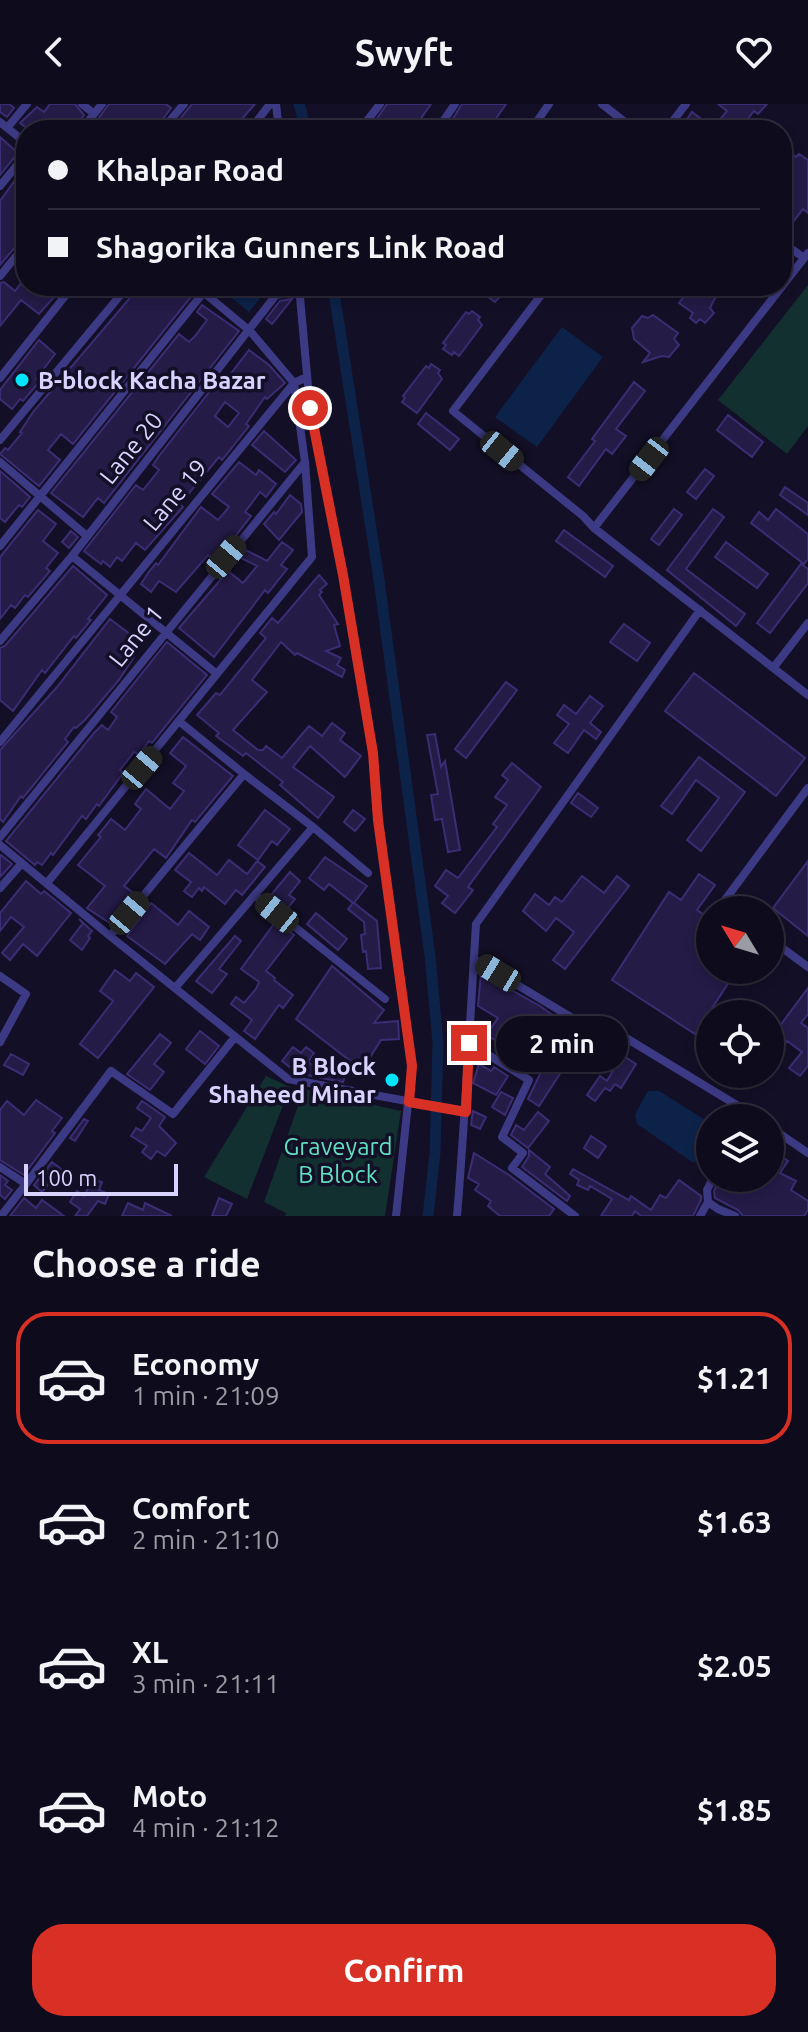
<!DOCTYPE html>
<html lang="en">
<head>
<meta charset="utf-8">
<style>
  :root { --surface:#0e0b1c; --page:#1c1929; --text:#f1f3f6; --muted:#9b9ba3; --line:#2e2b3b; --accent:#d93025 }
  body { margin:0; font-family:Ubuntu,sans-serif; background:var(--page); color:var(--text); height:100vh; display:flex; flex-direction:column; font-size:30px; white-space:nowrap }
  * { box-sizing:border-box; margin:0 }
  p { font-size:26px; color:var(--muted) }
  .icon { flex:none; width:44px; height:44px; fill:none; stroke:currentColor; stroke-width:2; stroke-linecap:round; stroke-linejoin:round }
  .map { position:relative; height:1112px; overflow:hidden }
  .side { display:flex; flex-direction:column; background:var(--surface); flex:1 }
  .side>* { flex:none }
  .guide { position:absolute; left:16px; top:16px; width:776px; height:176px; border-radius:32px; box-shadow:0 4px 12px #0003,0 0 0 2px var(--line); display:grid; align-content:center; height:176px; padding:0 32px; background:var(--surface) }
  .needle { width:52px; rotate:308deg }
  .tools { position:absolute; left:696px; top:792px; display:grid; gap:16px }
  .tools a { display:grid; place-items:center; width:88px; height:88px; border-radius:50%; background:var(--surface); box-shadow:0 4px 12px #0003,0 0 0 2px var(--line); font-size:40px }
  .scale { position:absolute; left:24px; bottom:20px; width:154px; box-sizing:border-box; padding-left:8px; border:4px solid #d9d4ff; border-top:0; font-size:22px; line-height:28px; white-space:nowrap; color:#d9d4ff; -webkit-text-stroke:6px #130f26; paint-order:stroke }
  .end { position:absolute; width:36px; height:36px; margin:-18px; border:10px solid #d93025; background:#fff; box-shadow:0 0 0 4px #fff }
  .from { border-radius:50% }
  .bubble { position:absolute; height:56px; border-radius:28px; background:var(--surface); box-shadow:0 4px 12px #0003,0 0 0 2px var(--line); font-size:26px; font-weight:700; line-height:56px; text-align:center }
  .car { position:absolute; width:24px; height:48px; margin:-24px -12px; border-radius:10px; box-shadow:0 0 6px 2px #0007; background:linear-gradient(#222 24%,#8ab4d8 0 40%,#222 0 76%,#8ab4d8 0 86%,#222 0) }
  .guide b { display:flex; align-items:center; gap:28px; height:76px; font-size:30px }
  .guide b+b { border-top:2px solid var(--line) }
  .guide i { width:20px; height:20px; background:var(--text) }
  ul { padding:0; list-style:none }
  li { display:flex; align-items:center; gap:24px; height:132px; margin:0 16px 12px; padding:0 16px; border:4px solid transparent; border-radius:32px }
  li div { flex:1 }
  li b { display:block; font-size:30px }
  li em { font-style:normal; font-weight:700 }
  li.current { border-color:var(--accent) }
  li>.icon { width:72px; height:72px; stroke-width:1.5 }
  h2 { padding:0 32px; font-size:36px; line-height:96px }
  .cta { display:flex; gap:16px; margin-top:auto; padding:16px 32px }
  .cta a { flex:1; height:92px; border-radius:32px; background:var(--accent); color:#fff; font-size:32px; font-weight:700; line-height:92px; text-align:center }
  header { display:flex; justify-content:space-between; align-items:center; height:104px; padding:0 32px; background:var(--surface); font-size:36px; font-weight:700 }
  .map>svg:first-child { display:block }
</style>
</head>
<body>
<header><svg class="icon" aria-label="back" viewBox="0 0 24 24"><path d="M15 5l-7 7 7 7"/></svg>Swyft<svg class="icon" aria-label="heart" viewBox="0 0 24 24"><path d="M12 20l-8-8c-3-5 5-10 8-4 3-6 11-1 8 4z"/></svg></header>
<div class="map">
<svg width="808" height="1112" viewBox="0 0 808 1112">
  <rect width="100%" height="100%" fill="#130f26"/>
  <!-- green -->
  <path fill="#12302f" d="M808,181V322L787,350L718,296Z
    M266,972L290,983L247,1095L204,1073Z
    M304,985L401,1007L385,1112H285L286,1109L264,1098Z"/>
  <!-- water -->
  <path fill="#0c2248" d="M217,182H270L249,208Z
    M562,223L603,253L537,343L495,313Z
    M648,987H659L710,1019V1053L704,1059L692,1058L637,1020L635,1010Z"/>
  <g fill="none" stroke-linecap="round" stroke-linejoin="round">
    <!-- canal -->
    <path stroke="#0c2248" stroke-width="11" d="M299,0L306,26
      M333,182L378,469L430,852L438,939L435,1049L428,1112"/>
  </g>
  <!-- building -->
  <path fill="#241b47" stroke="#3b2d73" stroke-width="2" fill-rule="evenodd" d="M0,0H9L14,4L7,13L0,8Z
    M50,0H75L84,11L72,26H29L20,19L37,3L44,8Z
    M109,0H166L171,4L155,26H90Z
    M192,0H255L232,26H171Z
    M387,0H431L413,26H369Z
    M462,0H506L488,26H446Z
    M718,0H767L758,10L754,7L744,20L751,26H679L692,8L713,24L727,7Z
    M0,33L18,49L0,71Z
    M782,42L796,53L799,50L808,56V109L803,105L787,126L782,122Z
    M26,61V133L21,136L0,161V97Z
    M26,173V182H64L39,210L21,196L0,222V179L4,178L15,187Z
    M140,182H187L194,189L73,340L61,330L48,346L60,356L39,382L0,350L5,344L8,346L22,329L20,328L33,308Z
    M490,182H510L495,198L484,190Z
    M692,182H725L714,196L710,204L714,209L705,219L700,215L696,219L690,214L693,209L679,199Z
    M292,195L272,220L266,215L280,197Z
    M202,201L239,227L104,399L98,394L83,413L51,389L179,230L189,238L195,232L207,216L197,208Z
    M472,207L480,213L478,216L482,221L459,252L454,248L452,251L443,245L446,241L443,239L466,208L469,210Z
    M653,211L678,229L674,235L679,241L669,253L662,252L643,258L650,249L634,235L632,224L642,212L648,214Z
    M39,236L55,250L36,275L40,277L23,297L20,295L12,305L0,295V286Z
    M249,246L269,261L285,279L267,295L265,293L246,320L249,322L222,356L219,353L180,400L183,403L145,446L136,439L122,457L117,453L110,463L103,457L101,460L84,447L136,381L143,386L159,366L153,361L159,352L217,278L222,281ZM225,298L239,309L228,323L215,312Z
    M431,260L440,266L438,269L442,275L417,309L402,298L405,294L403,292L426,262L429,264Z
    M634,278L645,287L616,325L626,332L612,350L606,345L579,382L568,373L595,337L592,335Z
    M426,309L459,335L450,346L418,320Z
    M728,311L763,338L752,353L717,326Z
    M264,327L296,356L285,368L252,341Z
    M239,358L256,371L259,366L276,380L266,393L260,388L245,408L251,412L216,457L208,451L176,488L159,477L151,488L141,480L148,469L156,459L158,461L201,403L218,416L229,403L212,390Z
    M705,365L714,372L696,395L687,388Z
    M0,367L30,393L22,403L19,401L5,418L0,414Z
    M785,383L808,399V411L780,391Z
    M290,391L301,400L302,408L279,436L264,420L274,408L276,410Z
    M674,405L682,411L659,441L651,435Z
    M713,405L724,413L686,465L745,510L736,522L667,466Z
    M776,405L808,430V455L804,460L751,419L759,408L768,416Z
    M38,406L56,420L43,437L58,449L46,464L50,467L28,493L25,491L15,504L11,501L0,515V453Z
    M564,426L613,462L605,473L556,437Z
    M71,427L78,433L69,444L62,438Z
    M282,438L293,446L281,461L287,465L268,489L265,486L214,553L179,524L228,467L243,479L257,462L239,453L244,445L267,457Z
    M726,438L768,470L757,484L715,453Z
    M801,460L808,465V479L770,529L757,519Z
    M73,462L107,491L88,515L91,516L76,534L74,532L45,569L42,566L13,607L0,596V544L5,542Z
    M319,471L327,480L320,486L322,488L319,491L338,520L334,521L340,542L326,547L341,554L337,561L345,566L342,573L297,549L295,551L281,538L252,576L267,588L233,626L258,646H263L266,642L282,654L309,622L322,632L332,619L345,629L340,636L361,652L345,673L310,642L293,663L334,693L318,714L280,681L283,678L246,649L243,652L216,632L219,629L197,611L216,589L220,591L266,534L260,529L272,514L278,519Z
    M110,515L134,533L140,525L147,531L131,551L134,553L119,576L85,616L76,624L74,623L65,635L68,638L23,694L21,692L3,718L0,715V646L57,583Z
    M624,520L650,539L637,557L610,538Z
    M167,538L207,571L152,639L149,637L139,651L134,648L120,666L123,669L99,702L97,700L86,715L82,712L53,751L51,749L42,761L37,758L35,761L6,737L94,629L102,621L108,626L117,613L111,608Z
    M694,569L805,654L776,692L665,607Z
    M506,578L517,586L466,654L455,645Z
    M590,592L603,602L590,619L601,628L596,635L584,626L568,649L554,639L569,620L557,611L564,601L576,610Z
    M435,630L441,663L445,657L460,746L448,748L442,715L435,716L431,691L438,690L427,631Z
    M183,633L233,672L195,718L192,716L166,754L154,745L124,782L135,790L111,820L87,804L105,782L78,761L101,733L98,731L111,715L125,726L141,705L135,700L146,685L170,705L184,687L173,679L186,662L170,649Z
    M699,653L745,688L701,747L687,736L719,694L696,676L672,710L661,702Z
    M512,659L541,683L468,783L473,786L455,809L442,799L448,792L435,782L446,766L458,774L497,723L493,720L507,701L495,693L508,676L502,671Z
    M578,689L598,704L591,713L571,699Z
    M265,706L290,725L277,741L272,737L258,756L238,741Z
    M353,706L365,715L355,727L344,718Z
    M189,749L217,771L229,756L247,770L257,757L265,763L242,791L236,786L225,800L204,783L202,787L199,784L192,793L184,787L191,778L175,766Z
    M1,751L12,760L0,773V752Z
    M325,753L367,782L354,799L377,817L381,864L368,865L366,847L363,848L361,831L365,830L364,818L348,805L353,799L329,780L324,786L309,774Z
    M808,757V832L773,804Z
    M290,768L300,777L289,791L295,795L287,805L270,792Z
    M699,770L715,781L697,806L710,815V866H737L695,930L612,876L669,788L681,796Z
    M582,772L604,789L617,772L629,782L565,865L553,856L574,828L556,814L546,827L523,807L535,790L549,801L555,793L562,798Z
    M26,777L41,790L44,787L71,809L37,852L23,840L10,856L2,849L24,823L11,813L0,827V809Z
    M151,799L178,821L189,807L209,823L200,836L192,830L165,860L127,832Z
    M316,809L347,835L338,846L307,820Z
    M79,815L92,827L88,832L90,834L82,846L70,836L83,819Z
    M276,817L294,831L266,867L275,874L274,876L293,891L283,904L279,901L255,935L244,927L252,916L231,900L236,893L244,899L256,885L259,878L241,865Z
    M235,832L241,837L219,865L227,870L212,889L196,877Z
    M332,862L384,906L374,919L398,917L399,935L381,936L362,966L296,915Z
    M115,866L130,877L136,869L154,883L98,954L80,940L113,897L100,887Z
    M481,869L540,902L586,935L576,950L554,935L550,940L536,931L523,952L486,931L498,914L478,902Z
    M808,884V910L801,919L808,924V962L800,972L789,964L802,948L787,937L770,960V935Z
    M200,927L219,942L205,960L186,945Z
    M160,930L171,939L154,960L164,968L150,986L127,970Z
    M607,932L621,941L613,954L599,946Z
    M293,943L301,949L306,943L314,949L308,958L317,964L345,972L343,978L311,972L291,964L282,957Z
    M11,950L29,960L23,971L4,961Z
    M546,950L565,962L539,1002L528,995L541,968L536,965Z
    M622,951L636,960L621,984L615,980L610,987L605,984L595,997L587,991L600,972L607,977Z
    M479,960L491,967L494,963L508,972L496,991L473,979Z
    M747,970H762L752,982L743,975Z
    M501,988L513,994L505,1011L492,1003Z
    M36,996L62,1014L52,1027L55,1029L24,1071L0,1056V1006L7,997L24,1011Z
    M142,997L165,1013L159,1022L176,1039L165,1052L157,1047L151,1055L142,1048L147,1042L131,1032L136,1024L142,1027L151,1014L137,1004Z
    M473,1007L486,1013L480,1025L471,1021Z
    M538,1008L549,1017L528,1044L511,1031L516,1021L524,1026Z
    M84,1015L88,1017L75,1037L70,1034Z
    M591,1032L606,1042L598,1054L584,1044Z
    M770,1039L785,1046L781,1052L788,1057L780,1069L796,1077L791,1086L808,1097V1106L804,1112H743L738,1106L715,1094L714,1087L720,1074H770Z
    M529,1046L550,1063L545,1070L570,1092L567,1097L522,1063L529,1052Z
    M474,1049L509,1071L554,1105L549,1112H500L488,1102L491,1097L475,1086L479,1080L468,1074Z
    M52,1058L61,1065L42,1088L34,1081Z
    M573,1065L629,1096L631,1092L651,1106L660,1091L666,1094L679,1076L701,1092V1096L693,1112H641L635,1107L632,1112H601L612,1095L590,1082L588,1086L577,1081L579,1076L570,1070Z
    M0,1071L8,1077L5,1081L12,1086L5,1095L0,1091Z
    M93,1075L102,1078L99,1086L109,1090L105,1100L98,1097L87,1112H75L80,1105L70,1098L77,1087L84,1092Z
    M24,1094L36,1104L42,1096L64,1112H10Z
    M219,1094L232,1100L226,1112H212Z
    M128,1099L143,1106L145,1099L172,1112H122Z"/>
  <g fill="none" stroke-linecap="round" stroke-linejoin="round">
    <!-- street -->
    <path stroke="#3d3a85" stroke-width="8" d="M82,0L94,10
      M276,0L279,26
      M602,0L635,26
      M0,18L26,39
      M7,24L27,0
      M81,26L102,0
      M162,26L184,0
      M250,26L270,0
      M360,26L380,0
      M437,26L455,0
      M531,26L549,0
      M666,26L686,0
      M0,82L26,50
      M782,138L804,154
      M0,172L26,140
      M196,182L250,227L294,279
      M299,182L310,304L343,471L373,649L378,716L412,962L396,1112
      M548,182L453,307L583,412L594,424L808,591
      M0,274L73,182
      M0,336L128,182
      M0,358L87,432
      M594,424L808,149
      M0,442L203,189
      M72,452L217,570
      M0,537L72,452L276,191L299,187
      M774,563L808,519
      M0,638L294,279L307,273
      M313,723L368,769
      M0,733L305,358
      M0,741L110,832L244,670L180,618
      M47,779L312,453L305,358L294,279
      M0,784L22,759
      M255,791L385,895
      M730,806L722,800L808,684
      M110,832L288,975L466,1008
      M770,835L808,863
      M474,855L594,927L603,920L758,1014
      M0,872L26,890L0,938
      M175,884L313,723L244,670
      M469,939L529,976L502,1033L523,1049L512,1064L575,1112
      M770,1023L808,1049
      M0,1063L26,1080L1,1112
      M713,1074L707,1086L708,1098L718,1105L735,1112
      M26,1080L111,967L173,1010L235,933
      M457,1112C465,1015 470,917 476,820L700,506
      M700,1112L708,1098"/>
  </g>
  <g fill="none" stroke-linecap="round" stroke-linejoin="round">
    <!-- route -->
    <path stroke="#d93025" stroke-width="10" d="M310,304L343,471L373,649L378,716L412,962L409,998L466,1008L469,939"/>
  </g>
  <!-- markers -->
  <g fill="#00e5ff" stroke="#130f26" stroke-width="3">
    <circle cx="22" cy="276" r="8"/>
    <circle cx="392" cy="976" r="8"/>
  </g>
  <g text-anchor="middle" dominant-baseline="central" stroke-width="7" stroke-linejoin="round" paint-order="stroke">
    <!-- poi labels -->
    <g font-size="24" font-weight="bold" fill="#d9d4ff" stroke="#130f26" text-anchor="start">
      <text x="38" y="276">B-block Kacha Bazar</text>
      <text x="376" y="962" text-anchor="end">B Block<tspan x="376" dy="28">Shaheed Minar</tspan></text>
    </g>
    <!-- street labels -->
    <g font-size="24" fill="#d9d4ff" stroke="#130f26">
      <text transform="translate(131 344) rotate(-51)">Lane 20</text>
      <text transform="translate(175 391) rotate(-50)">Lane 19</text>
      <text transform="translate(136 532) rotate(-51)">Lane 1</text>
    </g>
    <!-- park labels -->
    <g font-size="24" fill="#5fe0c0" stroke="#130f26">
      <text x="338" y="1042">Graveyard<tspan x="338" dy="28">B Block</tspan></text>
    </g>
  </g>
</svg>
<div class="tools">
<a><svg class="needle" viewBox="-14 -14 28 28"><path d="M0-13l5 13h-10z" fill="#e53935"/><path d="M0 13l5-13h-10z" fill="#9b9ba3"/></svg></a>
<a><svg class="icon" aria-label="locate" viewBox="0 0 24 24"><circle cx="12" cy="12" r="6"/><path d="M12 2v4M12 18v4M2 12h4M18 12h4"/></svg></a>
<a><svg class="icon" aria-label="layers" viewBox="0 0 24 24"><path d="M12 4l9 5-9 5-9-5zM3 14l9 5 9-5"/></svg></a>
</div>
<div class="scale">100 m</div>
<i class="end from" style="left:310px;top:304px"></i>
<i class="end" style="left:469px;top:939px"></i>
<div class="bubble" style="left:496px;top:912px;width:132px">2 min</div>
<i class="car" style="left:502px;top:347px;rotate:129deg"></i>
<i class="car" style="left:649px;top:355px;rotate:218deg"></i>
<i class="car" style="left:226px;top:453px;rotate:40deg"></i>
<i class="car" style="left:142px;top:664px;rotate:40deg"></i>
<i class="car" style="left:129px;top:809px;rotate:40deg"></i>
<i class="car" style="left:277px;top:809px;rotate:309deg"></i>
<i class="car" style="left:498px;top:869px;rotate:301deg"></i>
<div class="guide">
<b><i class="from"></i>Khalpar Road</b>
<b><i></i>Shagorika Gunners Link Road</b>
</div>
</div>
<section class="side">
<h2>Choose a ride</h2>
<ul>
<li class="current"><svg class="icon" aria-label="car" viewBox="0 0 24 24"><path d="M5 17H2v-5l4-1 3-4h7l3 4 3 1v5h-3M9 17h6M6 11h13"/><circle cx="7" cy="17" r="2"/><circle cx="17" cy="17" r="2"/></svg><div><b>Economy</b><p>1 min · 21:09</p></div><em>$1.21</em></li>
<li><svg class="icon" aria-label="car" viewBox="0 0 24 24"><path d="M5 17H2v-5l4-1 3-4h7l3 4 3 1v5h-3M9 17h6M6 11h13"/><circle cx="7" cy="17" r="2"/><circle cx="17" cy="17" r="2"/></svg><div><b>Comfort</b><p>2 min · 21:10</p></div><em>$1.63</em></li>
<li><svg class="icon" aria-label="car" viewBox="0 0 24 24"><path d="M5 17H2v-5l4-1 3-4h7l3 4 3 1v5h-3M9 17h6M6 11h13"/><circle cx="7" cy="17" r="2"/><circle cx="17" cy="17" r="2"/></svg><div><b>XL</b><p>3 min · 21:11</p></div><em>$2.05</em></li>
<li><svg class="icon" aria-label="car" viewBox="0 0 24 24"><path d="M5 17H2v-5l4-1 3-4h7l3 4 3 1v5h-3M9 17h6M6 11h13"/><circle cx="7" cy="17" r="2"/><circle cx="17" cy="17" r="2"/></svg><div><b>Moto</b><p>4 min · 21:12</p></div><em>$1.85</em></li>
</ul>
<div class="cta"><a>Confirm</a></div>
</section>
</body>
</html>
